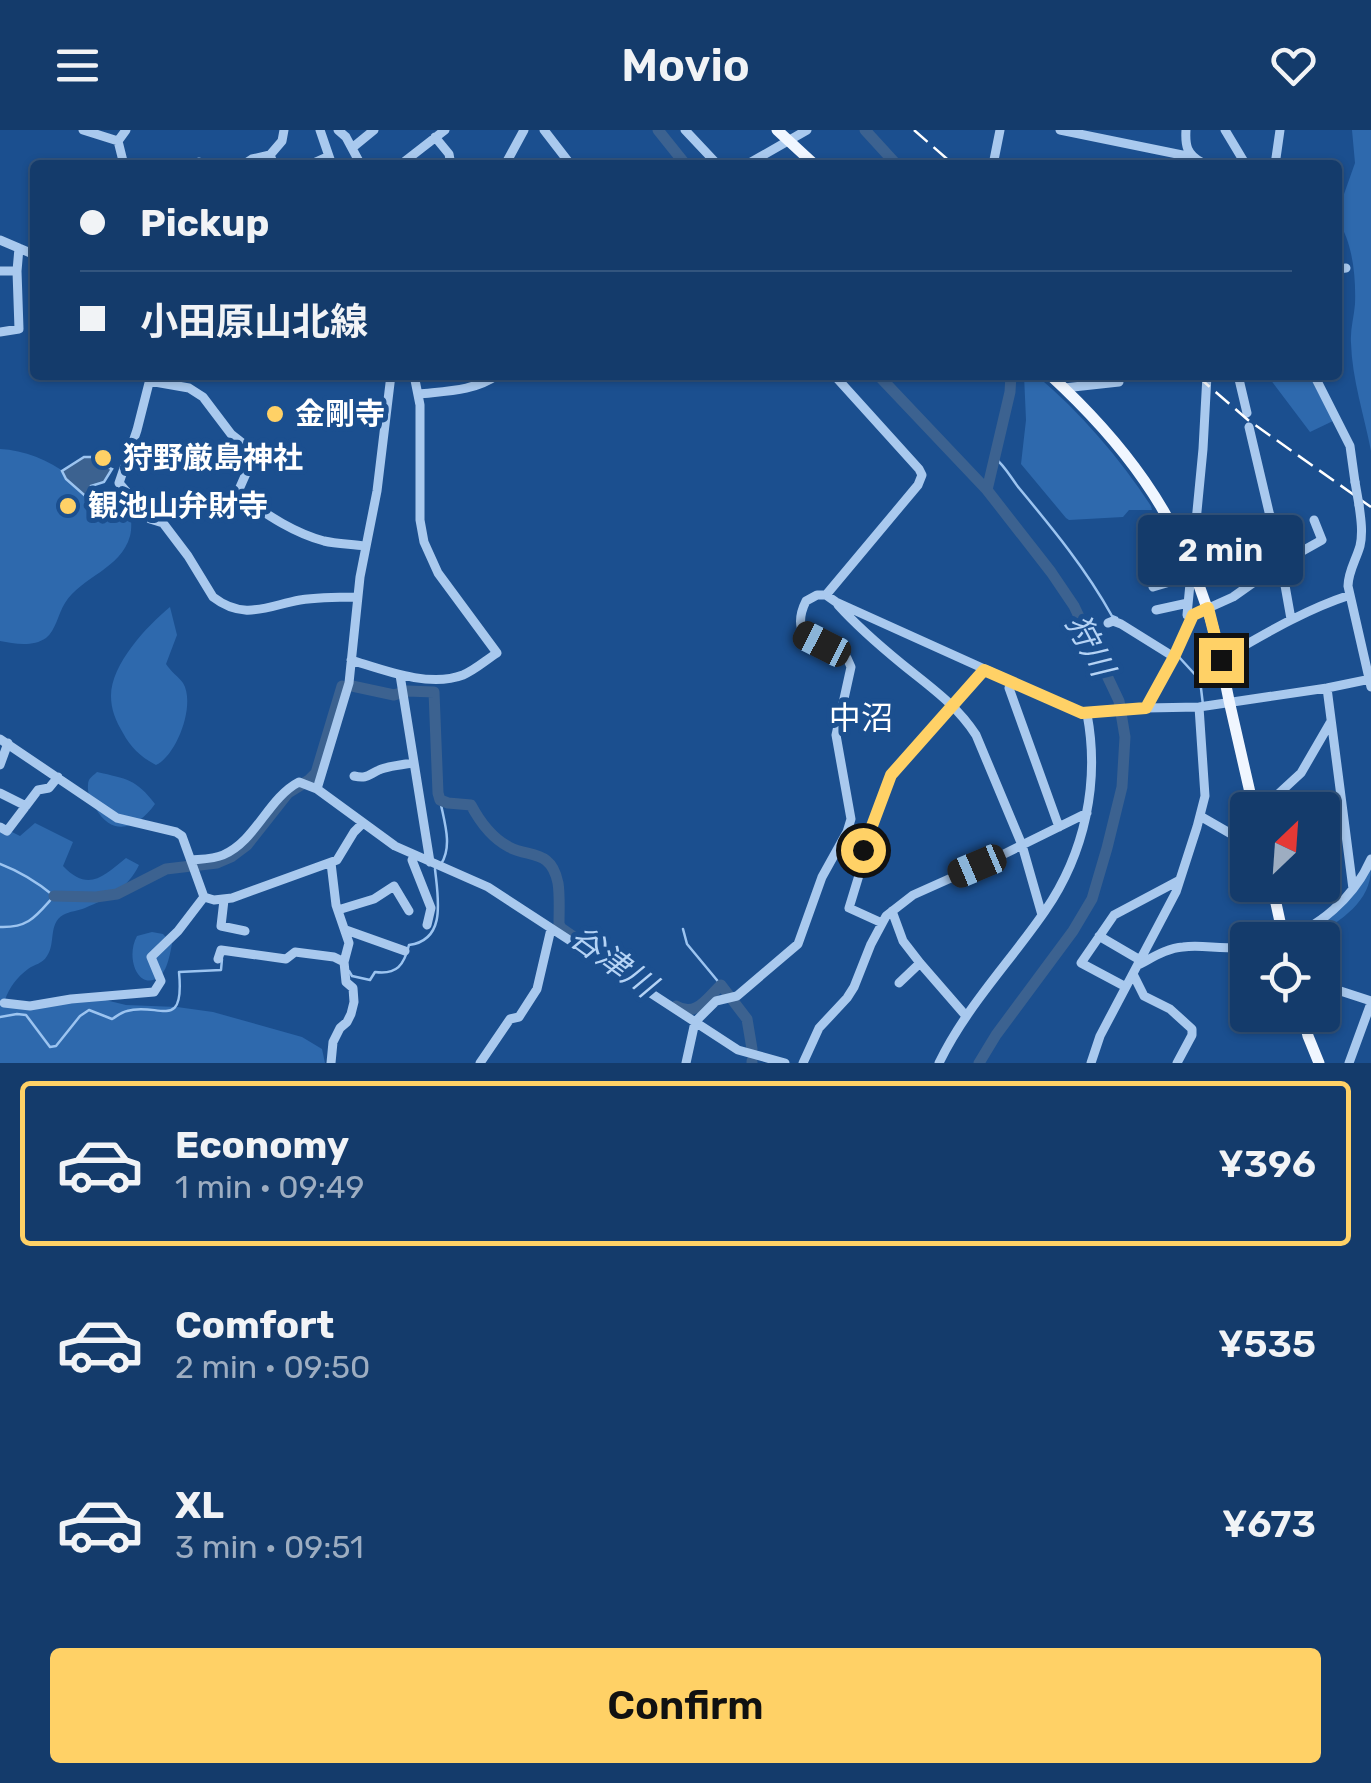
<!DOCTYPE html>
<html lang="en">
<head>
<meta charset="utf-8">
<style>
  :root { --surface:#143b6b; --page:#214673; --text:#f1f3f6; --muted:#9dadc1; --line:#33557e; --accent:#ffd166 }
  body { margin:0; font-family:Rubik,"Noto Sans JP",sans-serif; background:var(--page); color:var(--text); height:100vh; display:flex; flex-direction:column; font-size:38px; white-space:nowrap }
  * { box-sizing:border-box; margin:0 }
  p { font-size:32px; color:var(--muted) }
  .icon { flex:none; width:55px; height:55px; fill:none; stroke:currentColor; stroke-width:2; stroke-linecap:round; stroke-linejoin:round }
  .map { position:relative; height:933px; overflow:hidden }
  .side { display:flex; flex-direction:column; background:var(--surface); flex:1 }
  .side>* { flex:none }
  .guide { position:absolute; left:30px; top:30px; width:1312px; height:220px; border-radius:10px; box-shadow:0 2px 8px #0004,0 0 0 2px var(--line); display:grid; align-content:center; height:220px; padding:0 50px; background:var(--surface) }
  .needle { width:65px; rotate:25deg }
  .tools { position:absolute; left:1230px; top:662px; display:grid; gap:20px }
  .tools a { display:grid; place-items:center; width:110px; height:110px; border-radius:10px; background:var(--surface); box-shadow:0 2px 8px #0004,0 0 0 2px var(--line); font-size:50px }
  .end { position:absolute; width:45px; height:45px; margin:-22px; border:12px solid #ffd166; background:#111; box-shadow:0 0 0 5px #111 }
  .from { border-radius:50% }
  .bubble { position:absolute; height:70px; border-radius:10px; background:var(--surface); box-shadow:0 2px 8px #0004,0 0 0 2px var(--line); font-size:32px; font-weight:600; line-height:70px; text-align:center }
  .car { position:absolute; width:30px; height:60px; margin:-30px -15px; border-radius:12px; box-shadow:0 0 8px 2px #0007; background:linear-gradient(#222 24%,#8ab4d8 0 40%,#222 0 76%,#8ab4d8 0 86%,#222 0) }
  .guide b { display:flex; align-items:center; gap:35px; height:95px; font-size:38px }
  .guide b+b { border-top:2px solid var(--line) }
  .guide i { width:25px; height:25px; background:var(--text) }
  ul { padding:18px 0 0; list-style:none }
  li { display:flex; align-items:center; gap:30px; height:165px; margin:0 20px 15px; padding:0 30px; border:5px solid transparent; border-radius:10px }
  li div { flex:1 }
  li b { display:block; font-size:38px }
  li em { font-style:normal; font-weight:600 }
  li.on { border-color:var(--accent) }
  li>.icon { width:90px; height:90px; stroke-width:1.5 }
  .cta { display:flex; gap:20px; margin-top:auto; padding:20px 50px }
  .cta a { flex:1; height:115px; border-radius:10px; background:var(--accent); color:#111; font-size:40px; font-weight:600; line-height:115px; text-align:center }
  header { display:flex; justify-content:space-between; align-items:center; height:130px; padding:0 50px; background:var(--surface); font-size:45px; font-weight:600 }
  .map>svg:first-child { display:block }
</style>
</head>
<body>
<header><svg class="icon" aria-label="menu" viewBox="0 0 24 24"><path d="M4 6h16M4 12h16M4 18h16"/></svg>Movio<svg class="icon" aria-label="heart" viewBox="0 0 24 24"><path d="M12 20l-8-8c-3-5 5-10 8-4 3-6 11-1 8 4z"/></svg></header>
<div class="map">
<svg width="1371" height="933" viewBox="0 0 1371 933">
  <rect width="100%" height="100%" fill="#1b4f8f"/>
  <!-- green -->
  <path fill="#2e69ad" d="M1352,0H1371V321C1364,285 1352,249 1351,213C1350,200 1354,187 1355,174C1356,148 1353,113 1338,91V81L1355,33Z
    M1024,245H1036C1081,283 1119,327 1151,376L1152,380H1129L1123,387L1069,390L1066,388L1021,334L1026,290Z
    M1267,245H1309L1333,291L1310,302Z
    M0,319C24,320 49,330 68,345C77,351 84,361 93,366C105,373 119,377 131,383C131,390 132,399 130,406C121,439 81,447 65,473C58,484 56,500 46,508C33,517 15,514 0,511Z
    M170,477L177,505L166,534C171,542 178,546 183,553C196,574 177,625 156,635C141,627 131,618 123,603C116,591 111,580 111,566C111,534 147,496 170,477Z
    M97,642C127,649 136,649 155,674C138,698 113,708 96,679C92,673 87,663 88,655C88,648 93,646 97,642Z
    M35,693L73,712L63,736C88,762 103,747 126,728L139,735C128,758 109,768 85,778C78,781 70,781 63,785C48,794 56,813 47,826C42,834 35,834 28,839C17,847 9,858 5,870L28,874L89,866L126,875L177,877L213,882L302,907L322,919L325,933H0V696L20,706Z
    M1371,738C1371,772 1341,790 1314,807L1306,804C1333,785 1355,767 1371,738Z
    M152,802L163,804L172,814C170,823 168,838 161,845C141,864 124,830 137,806Z"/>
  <!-- water -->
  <path fill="#3c6290" stroke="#9cc4f0" stroke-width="2.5" d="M84,327H95L100,334L112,339L104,352L91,356V371L66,349L62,341Z"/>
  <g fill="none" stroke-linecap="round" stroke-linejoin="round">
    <!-- stream -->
    <path stroke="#9cc4f0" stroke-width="2.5" d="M995,328C1005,336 1011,348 1019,358C1053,399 1086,439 1112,486L1117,488
      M1179,527L1200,550L1203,575
      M440,670C444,691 453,716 441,734
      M0,734C21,742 37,752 54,766C36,786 29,798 0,797
      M683,799L687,814L721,855
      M349,841L352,846L370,850L375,842C397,845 404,835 409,815C447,810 438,768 435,739
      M0,887L17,884L26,885L50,917L56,916L80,886L89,880L112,889C117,886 122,882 127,881C157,871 185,904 179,842L221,840L222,829"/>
    <!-- river -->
    <path stroke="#3c6290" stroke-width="11" d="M658,0L686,35
      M865,0L897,35
      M878,245L987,360L1051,442L1074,476L1119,571L1125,607L1122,657L1107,718L1092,769L1073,801L996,905L979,933
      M987,360L1010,262L1011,245
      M352,556L394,565L407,561L434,562L438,663L440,670L448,673L471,675C480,692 492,708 509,717C530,728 551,719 558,753C560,766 559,781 559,794L561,798L619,838
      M54,766L96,767L117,764L166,739L217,733L231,727L247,715L288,663L309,650L316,643L342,556
      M676,876C696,888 707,868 721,855L747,889L752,919
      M752,933V931"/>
    <!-- minor -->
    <path stroke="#a9c9ee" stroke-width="9" d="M83,0L118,11
      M320,0L332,35
      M338,0L346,7L361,35
      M544,0L571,35
      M685,0L718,35
      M1060,0L1192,27
      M1186,0C1185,16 1187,24 1201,32V35
      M1225,0L1246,35
      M435,7L449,24L451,35
      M352,18L374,0
      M270,25L282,11L284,0
      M199,32L210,35
      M124,35L118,11L126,0
      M243,35L252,29L270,25L274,35
      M309,35L329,26
      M400,35L445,0
      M505,35L524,0
      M746,35L807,0
      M993,35L1000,0
      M1275,35L1280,0
      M0,110L35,125
      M1338,139L1346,138
      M0,141H17
      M0,202L19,199L17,141L19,118
      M151,245L137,300L119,353L150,389L163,393L188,426L213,467C244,491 267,476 300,470C319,467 339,467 358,467
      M333,245H369
      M391,245L377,361L360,447L349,553L317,659L395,716L488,757L738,920L785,933
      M1238,245L1247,283
      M1314,245L1350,316L1355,352
      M149,251L189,258L203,267L231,304L255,323L237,364C265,383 291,402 324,411C337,414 352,414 365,416
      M1064,258L1119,252
      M419,264C445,261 475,261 497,245
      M1249,297L1281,433L1291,489
      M1359,375C1361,389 1363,403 1360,416C1356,430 1348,442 1348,456L1371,557
      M1234,405L1271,386
      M1153,457L1190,446
      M826,465L836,472L1082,583L1146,578L1199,577L1327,558L1371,549
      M838,475C857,496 880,516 902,534C929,556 957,575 976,605L1022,715L1042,785
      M1156,480L1188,473
      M1192,487L1187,485L1203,319L1207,245
      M1108,493L1113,491L1121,494L1174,527
      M1221,529C1263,505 1304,480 1350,465
      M351,530C384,540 429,558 463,545C475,540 486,530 497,523L438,443L424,412L420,390V275L414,245
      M400,545L430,732
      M1012,552L1009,558L1059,697
      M1327,558L1353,759
      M1146,578L1174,527L1193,485L1233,467L1281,433L1322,410L1314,390
      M0,609L117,688L176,702L182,706L204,767L214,770L232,768L337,730L354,702L363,693
      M0,635L8,613
      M354,646C367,649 368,645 379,640C385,637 406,634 414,633
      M0,663L26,676
      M1261,680L1301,643L1330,593
      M1200,686L1233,705L1248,692
      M0,697L7,701L38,660L49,658L58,647
      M414,726L412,730L431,778L427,795
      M191,730C202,729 214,729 223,725C256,711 268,668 299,652L317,659
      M331,733L336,775L349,813L344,832L346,852L353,858L354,872L351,884L347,892L340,898L333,912L331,933
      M224,770L221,796L245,801
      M338,780L374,769L394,756L409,781
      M892,781L903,811L920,833L966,886
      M882,793L849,778L860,742L863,719L891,645L984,539
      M346,800L405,821
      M1099,806L1140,830
      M1278,810C1318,800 1355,766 1371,729
      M218,829L221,820L286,829L295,822L334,827L344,832
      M1138,835C1152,828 1167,818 1183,817C1205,814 1223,821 1248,816
      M1133,844L1144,866L1170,879L1192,899V905L1177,933
      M899,853L920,833
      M1322,855L1371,871
      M1126,857L1081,833L1114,785L1178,751
      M4,873L30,876L71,869L154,862L161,851L151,827L178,801L204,767
      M480,933L510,889L519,887L537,859L551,799
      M686,933L695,892L716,871L737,866L798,814L822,747L847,702L851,689L836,605L851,537L847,528L804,505C798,494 800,483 806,471L817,465H826L918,355L922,345L919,339L834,245
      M803,933L819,898L847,868L854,857L871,814L886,786L913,765L998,727L1087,683
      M939,933C966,877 1010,832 1045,781C1085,723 1100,652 1087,584
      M1091,933L1100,906L1176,762L1197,697L1205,666L1199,577
      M1349,933L1371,873"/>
    <!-- major -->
    <path stroke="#f0f6ff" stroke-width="11" d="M777,0L815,35
      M1050,245C1123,312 1176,382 1207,478C1218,509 1223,543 1230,575C1238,610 1246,645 1254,680
      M1272,755L1284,810
      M1303,885L1308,906L1319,933"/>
    <!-- rail -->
    <path stroke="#fff" stroke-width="2.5" stroke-dasharray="18 8" stroke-linecap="butt" d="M914,0L954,35
      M1196,245L1248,290L1371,377"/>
    <!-- minor-bridge -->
    <path stroke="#a9c9ee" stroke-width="9" d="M1355,352L1359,375"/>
  </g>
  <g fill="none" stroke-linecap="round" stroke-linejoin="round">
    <!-- route -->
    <path stroke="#ffd166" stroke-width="12" d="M863,720L891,645L984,540L1082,583L1146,578L1174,527L1193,485L1208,478L1221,530"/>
  </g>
  <!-- markers -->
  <g fill="#ffd166" stroke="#1b4f8f" stroke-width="4">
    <circle cx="275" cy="284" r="10"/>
    <circle cx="103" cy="328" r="10"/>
    <circle cx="68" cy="376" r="10"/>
  </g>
  <g text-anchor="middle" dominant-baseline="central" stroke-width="10" stroke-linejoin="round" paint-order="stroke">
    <!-- poi labels -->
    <g font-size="30" font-weight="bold" fill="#fff" stroke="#1b4f8f" text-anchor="start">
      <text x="295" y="284">金剛寺</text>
      <text x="123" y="328">狩野厳島神社</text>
      <text x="88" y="376">観池山弁財寺</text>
    </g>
    <!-- water labels -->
    <g font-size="32" font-style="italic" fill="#b5d3f5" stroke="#1b4f8f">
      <text transform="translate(1090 515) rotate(62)">狩川</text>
      <text transform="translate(613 831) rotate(36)">谷津川</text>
    </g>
    <!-- neighbourhood labels -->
    <g font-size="32" fill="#fff" stroke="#1b4f8f">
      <text x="861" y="588">中沼</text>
    </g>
  </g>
</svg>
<div class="tools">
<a><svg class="needle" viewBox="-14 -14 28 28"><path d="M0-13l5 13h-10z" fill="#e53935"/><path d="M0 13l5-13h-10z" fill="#9dadc1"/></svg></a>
<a><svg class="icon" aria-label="locate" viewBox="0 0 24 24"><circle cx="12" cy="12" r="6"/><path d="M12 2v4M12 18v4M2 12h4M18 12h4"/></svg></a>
</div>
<i class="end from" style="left:863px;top:720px"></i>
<i class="end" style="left:1221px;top:530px"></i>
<div class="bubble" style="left:1138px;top:385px;width:165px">2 min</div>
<i class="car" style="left:822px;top:514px;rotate:297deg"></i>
<i class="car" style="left:977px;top:736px;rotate:247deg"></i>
<div class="guide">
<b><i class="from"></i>Pickup</b>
<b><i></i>小田原山北線</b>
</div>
</div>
<section class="side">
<ul>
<li class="on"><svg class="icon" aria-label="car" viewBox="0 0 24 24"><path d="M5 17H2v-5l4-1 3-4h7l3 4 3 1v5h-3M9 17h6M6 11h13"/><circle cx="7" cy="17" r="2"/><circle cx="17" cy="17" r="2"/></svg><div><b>Economy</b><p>1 min · 09:49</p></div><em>¥396</em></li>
<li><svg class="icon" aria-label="car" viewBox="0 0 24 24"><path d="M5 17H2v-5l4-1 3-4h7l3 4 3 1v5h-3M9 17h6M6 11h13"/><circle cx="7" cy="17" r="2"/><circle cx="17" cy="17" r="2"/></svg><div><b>Comfort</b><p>2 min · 09:50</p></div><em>¥535</em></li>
<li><svg class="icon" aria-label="car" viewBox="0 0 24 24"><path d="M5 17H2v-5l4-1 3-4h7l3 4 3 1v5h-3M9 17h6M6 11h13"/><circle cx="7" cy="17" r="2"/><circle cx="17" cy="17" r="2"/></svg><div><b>XL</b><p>3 min · 09:51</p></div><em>¥673</em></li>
</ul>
<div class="cta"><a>Confirm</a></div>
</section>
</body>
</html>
